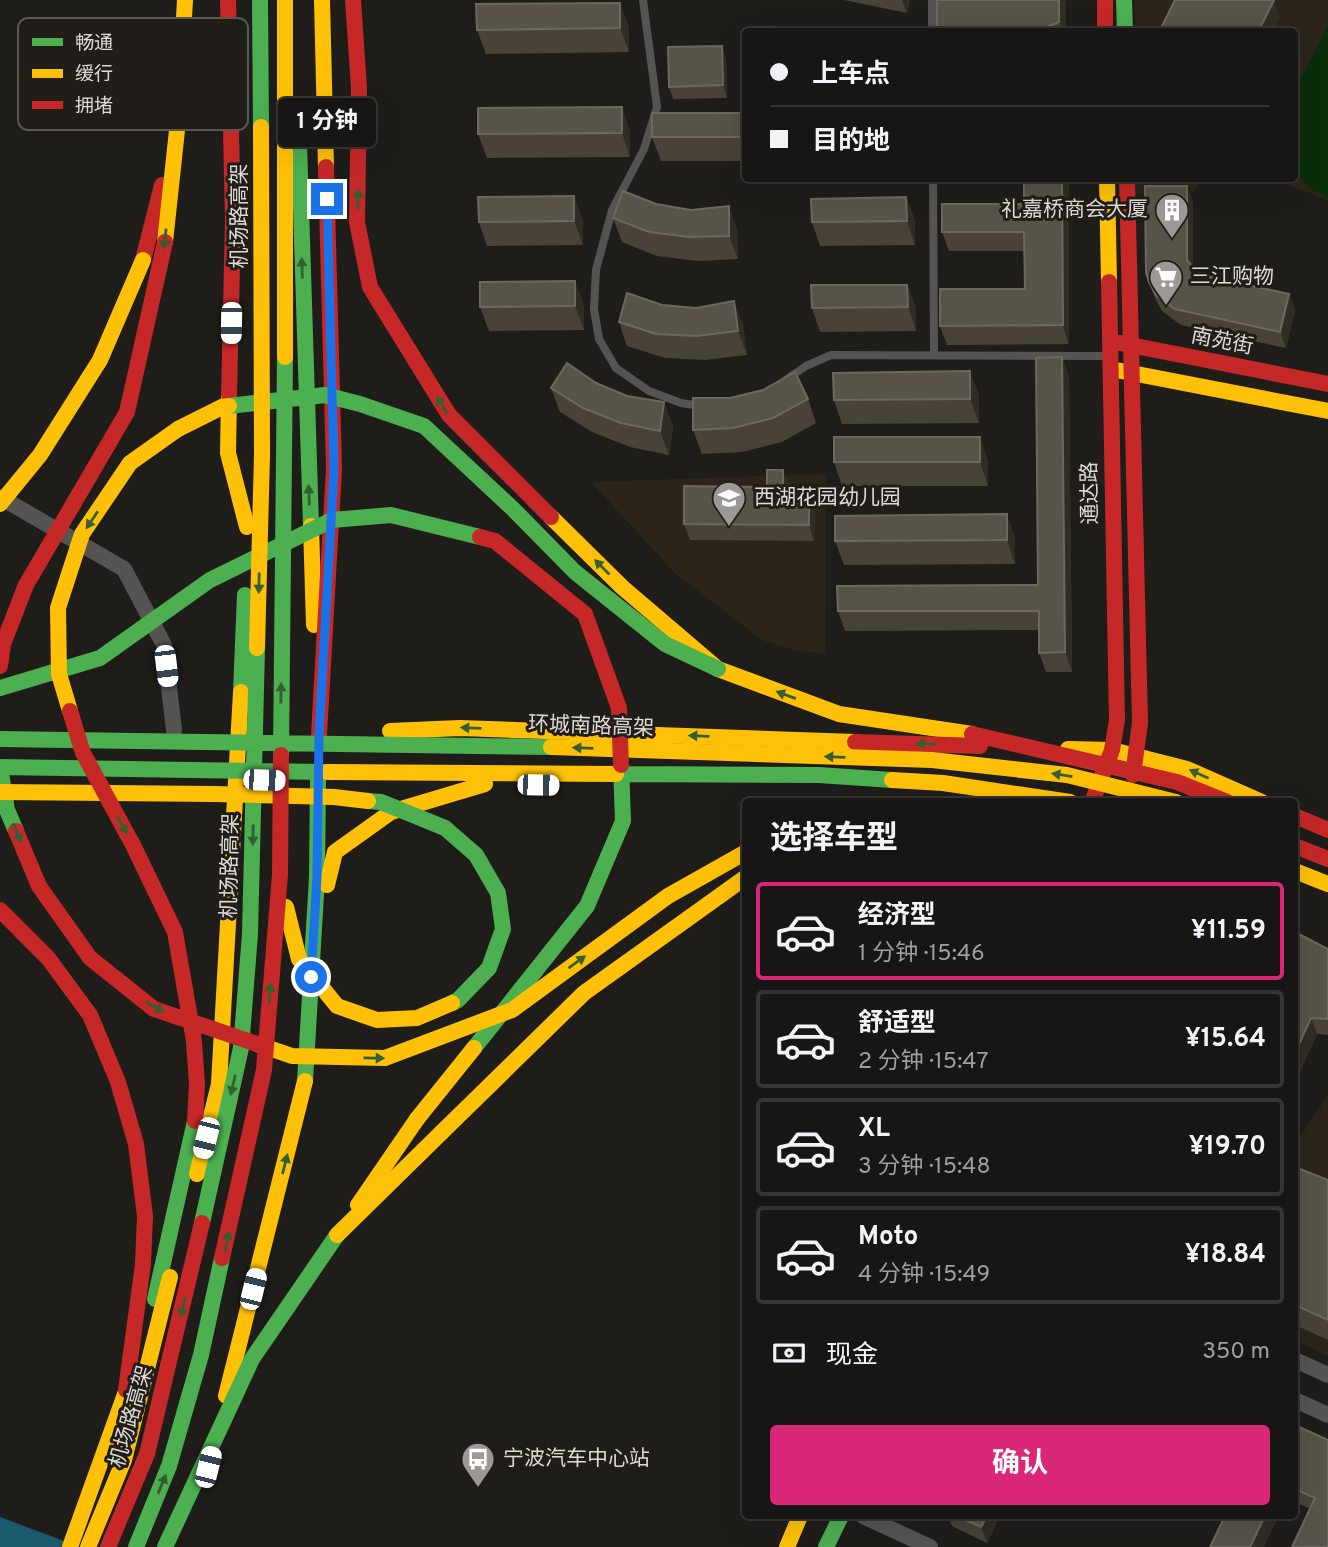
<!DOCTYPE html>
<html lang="zh">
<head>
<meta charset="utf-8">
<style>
  :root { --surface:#171614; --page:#242322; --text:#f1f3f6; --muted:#9e9fa0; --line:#363534; --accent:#db2777 }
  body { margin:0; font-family:Overpass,"Noto Sans SC",sans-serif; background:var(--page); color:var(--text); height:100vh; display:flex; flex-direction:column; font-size:26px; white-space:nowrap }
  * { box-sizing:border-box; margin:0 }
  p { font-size:23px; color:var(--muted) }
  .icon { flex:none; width:38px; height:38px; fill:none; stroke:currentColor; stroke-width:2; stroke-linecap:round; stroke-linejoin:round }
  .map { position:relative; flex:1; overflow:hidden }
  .sheet { position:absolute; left:742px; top:798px; width:556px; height:721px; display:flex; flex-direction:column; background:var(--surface); border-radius:7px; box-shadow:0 7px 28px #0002,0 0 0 2px var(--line) }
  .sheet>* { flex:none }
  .top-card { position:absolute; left:742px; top:28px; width:556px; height:154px; border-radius:7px; box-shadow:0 7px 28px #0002,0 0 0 2px var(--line); display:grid; align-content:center; height:154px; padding:0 28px; background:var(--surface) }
  .end { position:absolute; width:32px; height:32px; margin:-16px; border:9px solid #1a73e8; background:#fff; box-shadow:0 0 0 4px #fff }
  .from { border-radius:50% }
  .bubble { position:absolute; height:49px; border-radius:7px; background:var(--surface); box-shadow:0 7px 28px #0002,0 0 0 2px var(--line); font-size:23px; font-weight:700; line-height:49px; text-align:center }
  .car { position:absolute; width:21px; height:42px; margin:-21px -10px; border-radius:9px; box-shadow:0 0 5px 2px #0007; background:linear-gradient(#fff 24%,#345 0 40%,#fff 0 76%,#345 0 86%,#fff 0) }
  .top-card b { display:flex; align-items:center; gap:24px; height:66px; font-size:26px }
  .top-card b+b { border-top:2px solid var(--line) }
  .top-card i { width:18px; height:18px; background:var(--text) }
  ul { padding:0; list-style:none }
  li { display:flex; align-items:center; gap:21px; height:98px; margin:0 14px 10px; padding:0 14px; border:4px solid var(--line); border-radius:7px }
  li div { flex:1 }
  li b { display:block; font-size:26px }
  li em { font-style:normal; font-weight:700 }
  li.current { border-color:var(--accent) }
  li>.icon { width:63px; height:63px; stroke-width:1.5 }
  h2 { padding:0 28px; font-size:32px; line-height:84px }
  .pay { display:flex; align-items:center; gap:18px; height:77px; padding:0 28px; font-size:26px }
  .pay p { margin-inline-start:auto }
  .cta { display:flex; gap:14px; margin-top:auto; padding:14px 28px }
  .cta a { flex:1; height:80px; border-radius:7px; background:var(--accent); color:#fff; font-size:28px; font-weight:700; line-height:80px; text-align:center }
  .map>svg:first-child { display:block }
</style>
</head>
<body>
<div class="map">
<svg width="1328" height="1547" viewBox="0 0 1328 1547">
  <rect width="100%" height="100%" fill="#1f1d1a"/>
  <!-- built -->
  <path fill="#2b241b" d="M1135,0H1328V200L1273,179L1295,178V32L1135,31Z
    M1136,179H1203L1192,194L1136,195Z
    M826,474L825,654L793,650L762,640L675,573L591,482Z
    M1328,1095V1356L1295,1340V1144Z"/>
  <!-- green -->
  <path fill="#0a2e09" d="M1328,26V198L1313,190L1302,180L1295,168V90Z"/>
  <!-- water -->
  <path fill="#1a5a6d" d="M0,1517L80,1547H0Z"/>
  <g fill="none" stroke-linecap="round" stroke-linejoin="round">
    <!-- lane -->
    <path stroke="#555453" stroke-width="8" d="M643,0L657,107L644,149L612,210L596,270L594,309L599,339L616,368L649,391L681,403L701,406
      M932,0V32
      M933,178L934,355
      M787,379L806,366L831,355L1107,356"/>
    <!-- street -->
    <path stroke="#555453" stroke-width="16" d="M0,497L124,569L164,645L174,730
      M1295,1360L1328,1375
      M1295,1400L1328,1415
      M863,1516L930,1547"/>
    <!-- fast -->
    <path stroke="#4caf50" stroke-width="16" d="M1124,0L1125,32
      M299,144L311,526
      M241,692L245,595
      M305,1081L317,877L318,777
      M155,1299L195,1121
      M826,1547L841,1516"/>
    <!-- slow -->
    <path stroke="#ffc107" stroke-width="16" d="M322,0L326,167
      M1107,178L1109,282
      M1116,370L1328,411
      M229,395L228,453L247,527
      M551,517L622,587L718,669L839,714L972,734
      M311,526L314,625
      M390,731L460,728L855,742
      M1068,749L1112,750L1187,769L1262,802
      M1295,871L1328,884
      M327,885L335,852L391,812L485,784
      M442,1132L584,993L746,877
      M197,1174L219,1084L241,692
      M358,1205L417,1119
      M226,1396L305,1081
      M70,1547L133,1372
      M88,1547L124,1460L170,1277
      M787,1547L800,1516"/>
    <!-- jam -->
    <path stroke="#c62828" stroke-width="16" d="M228,0L233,220L229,395
      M353,0L359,88L357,222L370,287L449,415L551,517
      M1105,0V32
      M1127,178L1140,723L1133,775
      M143,260L162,185
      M1115,342L1328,384
      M319,735L334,469L326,167
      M855,742L980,746
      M1092,802L1112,750L1117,720L1109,282
      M1295,816L1328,830
      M1295,846L1328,859
      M0,910L48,958L90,1015L118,1082L136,1144L145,1216L143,1264L126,1390"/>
    <!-- fast-bridge -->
    <path stroke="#4caf50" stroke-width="16" d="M260,0L261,127
      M229,406L325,395L360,404L424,426L512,508L575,572L665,644L718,669
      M0,688L100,658L210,580L332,520L391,515L480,537
      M0,739L551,747
      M281,755L285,357
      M616,774L819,775L892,780
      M368,801L381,802L445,828L476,855L498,893L503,929L489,968L458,1000L452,1003
      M16,831L7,810L0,767L327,772
      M474,1048L587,906L623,821L621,765
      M202,1223L241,1048L250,934L257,648
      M136,1547L169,1466L201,1355L222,1258
      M165,1547L252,1359L337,1235"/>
    <!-- slow-bridge -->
    <path stroke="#ffc107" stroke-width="16" d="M165,242L178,121L185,0
      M285,357V0
      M0,504L40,455L100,360L143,260
      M257,648L262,455L261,127
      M70,711L59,674L58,608L82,534L130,463L178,429L222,407L229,406
      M551,747L932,760L1067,775L1176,802
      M327,772L616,774
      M892,780L943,783L1070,802
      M0,792L214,794L334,797L368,801
      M286,907L299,959L337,1006L377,1020L417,1018L452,1003
      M257,1044L292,1056L385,1058L512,1010L668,896L746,852
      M417,1119L474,1048
      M337,1235L442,1132"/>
    <!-- jam-bridge -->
    <path stroke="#c62828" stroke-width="16" d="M480,537L495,541L585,614L619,708L621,765
      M0,666L3,644L26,585L127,412L165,242
      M70,711L83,753L133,845L175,932L194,1041L197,1085L195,1121
      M972,734L1177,782L1227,802
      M16,831L39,886L90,958L154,1009L257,1044
      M222,1258L264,1070L280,875L281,755
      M108,1547L147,1454L202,1223"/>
  </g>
  <!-- wall -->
  <path fill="#484238" d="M844,0H910L907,13Z
    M1066,0V32H937Z
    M629,27V52L486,54L477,30Z
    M726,58L727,98L673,99L669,87Z
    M746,113V161H661L652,137Z
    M630,131V157L487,158L478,134Z
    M1187,186L1193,202V267L1199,274L1289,294L1295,310L1286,348L1181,325L1162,311L1155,298L1149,282Z
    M906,197L915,221V245L820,246L812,222Z
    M656,204L737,230L738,259L698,261L657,256L622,242L613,218Z
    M1024,204L1069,344L947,345L940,326L1025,289L1024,251H949L942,232Z
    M583,220V245L487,246L479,222Z
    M907,285L916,308V331L820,332L812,308Z
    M734,301L743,325L747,355L705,360L665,358L627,346L619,322L662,305L696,308Z
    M584,305V330L489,331L480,307Z
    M1062,357L1069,377L1072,672H1046L1039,653V630L845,631L838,611L1038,585Z
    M596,383L673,426L669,455L630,447L592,432L560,412L551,388Z
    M979,395V423L842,424L834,400Z
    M808,399L816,423L782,442L742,452L702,454L693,430Z
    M988,461V486H842L834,462Z
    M767,487H789V489L815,505L814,541L690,540L684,524Z
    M1015,538V564L844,565L835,541Z
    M1328,949V1035L1317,1034L1295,1083Z
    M1295,1167L1328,1180V1340L1295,1325Z
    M1295,1425L1328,1547L1310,1509L1295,1502Z
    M948,1516H1000L987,1543L952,1526Z"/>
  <!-- shaded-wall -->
  <path fill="#312d25" d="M902,0H910L907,13Z
    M1059,0H1066V32H1063L1059,22Z
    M1274,0L1280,17L1272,32H1258Z
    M620,3L629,27V52L620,28Z
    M722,46L726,58L727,98L723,85Z
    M622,107L630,131V157L622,133Z
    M1062,178H1069V344L1063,325Z
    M1187,186L1193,202V277L1187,260Z
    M574,196L583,220V245L574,221Z
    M906,197L915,221V245L907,221Z
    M729,206L737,230L738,259L729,236Z
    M575,281L584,305V330L575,306Z
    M907,285L916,308V331L908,307Z
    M1289,294L1295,310L1286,348L1280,332Z
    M734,301L743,325L747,355L738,331Z
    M1062,357L1069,377L1072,672L1065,652Z
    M970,371L979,395V423L970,399Z
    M664,402L673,426L669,455L660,431Z
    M980,437L988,461V486L980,462Z
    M783,470L789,487V505L783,489Z
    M809,489L815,505L814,541L809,525Z
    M1007,514L1015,538V564L1007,540Z
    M1311,1018L1317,1034L1295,1083V1053Z
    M987,1516H1000L987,1543L981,1527Z
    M1265,1516H1279L1264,1547H1250Z"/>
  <!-- building -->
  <path fill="#585349" stroke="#6d685f" stroke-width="2" d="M937,0H1059V22L1044,28L1043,32H937Z
    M1175,0H1274L1258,32H1159Z
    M620,3V28L477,30L476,4Z
    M722,46L723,85L669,87L668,47Z
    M622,107V133L478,134V108Z
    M652,113H746V137H652Z
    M1024,178H1062L1063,325L940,326V289H1025L1024,232H942V204H1024Z
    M1145,186H1187V260L1199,274L1289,294L1280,332L1175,309L1156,295L1149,282L1146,272Z
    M623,191L656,204L691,210L729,206V236L689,237L649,232L613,218Z
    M574,196V221L479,222L478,197Z
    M906,197L907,221L812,222L811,199Z
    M575,281V306L480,307V282Z
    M811,285H907L908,307L812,308Z
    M627,293L662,305L696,308L734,301L738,331L696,336L656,334L619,322Z
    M1062,357L1065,652L1039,653V611H838L837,586L1038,585L1036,358Z
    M567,363L596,383L627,396L664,402L660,431L621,423L583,408L551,388Z
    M970,371V399L834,400L833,373Z
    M795,372L808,399L773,418L733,428L693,430V398H730L763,390Z
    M834,437H980V462H834Z
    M767,470H783V489H809V525L684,524V486L767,487Z
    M1007,514V540L835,541V516Z
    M1295,932L1328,949V1019L1311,1018L1295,1053Z
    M1295,1167L1328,1180V1320L1295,1305Z
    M1295,1425L1328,1440V1547H1292L1315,1498L1295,1489Z
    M957,1516H987L981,1527Z
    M1225,1516H1265L1250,1547H1210Z"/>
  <!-- one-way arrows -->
  <defs><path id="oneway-solid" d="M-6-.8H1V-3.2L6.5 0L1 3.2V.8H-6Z" transform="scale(1.75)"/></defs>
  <g fill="#345f31">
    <use href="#oneway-solid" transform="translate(358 199) rotate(-89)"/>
    <use href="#oneway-solid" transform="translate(165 239) rotate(96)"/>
    <use href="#oneway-solid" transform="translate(302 268) rotate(-92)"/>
    <use href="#oneway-solid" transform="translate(442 405) rotate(-122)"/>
    <use href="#oneway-solid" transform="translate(309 495) rotate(-92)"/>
    <use href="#oneway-solid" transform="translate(92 520) rotate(124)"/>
    <use href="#oneway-solid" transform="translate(602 567) rotate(-135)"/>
    <use href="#oneway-solid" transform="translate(259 583) rotate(91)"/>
    <use href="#oneway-solid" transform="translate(281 693) rotate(-89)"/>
    <use href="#oneway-solid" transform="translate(786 695) rotate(-160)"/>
    <use href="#oneway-solid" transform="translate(471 728) rotate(-178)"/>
    <use href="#oneway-solid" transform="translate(699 736) rotate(-178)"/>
    <use href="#oneway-solid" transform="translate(926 744) rotate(-178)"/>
    <use href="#oneway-solid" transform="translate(583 748) rotate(-178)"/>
    <use href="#oneway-solid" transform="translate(835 757) rotate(-178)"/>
    <use href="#oneway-solid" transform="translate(1199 774) rotate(-156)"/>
    <use href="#oneway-solid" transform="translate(1062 775) rotate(-171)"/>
    <use href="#oneway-solid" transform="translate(122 825) rotate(62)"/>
    <use href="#oneway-solid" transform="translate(17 833) rotate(67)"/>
    <use href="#oneway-solid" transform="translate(253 835) rotate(91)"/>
    <use href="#oneway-solid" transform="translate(577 962) rotate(-36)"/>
    <use href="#oneway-solid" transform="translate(270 993) rotate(-85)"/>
    <use href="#oneway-solid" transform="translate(155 1007) rotate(29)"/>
    <use href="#oneway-solid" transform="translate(374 1058) rotate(1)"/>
    <use href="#oneway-solid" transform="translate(233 1085) rotate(103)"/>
    <use href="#oneway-solid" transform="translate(285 1164) rotate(-76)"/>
    <use href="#oneway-solid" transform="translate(227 1241) rotate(-77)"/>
    <use href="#oneway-solid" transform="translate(183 1307) rotate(103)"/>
    <use href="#oneway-solid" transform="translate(162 1484) rotate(-67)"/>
  </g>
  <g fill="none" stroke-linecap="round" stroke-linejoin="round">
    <!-- route -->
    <path stroke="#1a73e8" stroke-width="9" d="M311,977L317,877L319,735L334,469L327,199"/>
  </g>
  <!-- icons -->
  <defs>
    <symbol id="building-pin" viewBox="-11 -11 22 30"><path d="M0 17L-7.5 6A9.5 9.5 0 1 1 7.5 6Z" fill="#9b9895" stroke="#211d18"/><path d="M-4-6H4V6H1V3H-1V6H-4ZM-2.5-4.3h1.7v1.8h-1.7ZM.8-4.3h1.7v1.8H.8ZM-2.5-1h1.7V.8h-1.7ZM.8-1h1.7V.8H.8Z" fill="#fff"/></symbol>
    <symbol id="supermarket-pin" viewBox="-11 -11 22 30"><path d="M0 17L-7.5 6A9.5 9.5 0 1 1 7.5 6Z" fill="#9b9895" stroke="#211d18"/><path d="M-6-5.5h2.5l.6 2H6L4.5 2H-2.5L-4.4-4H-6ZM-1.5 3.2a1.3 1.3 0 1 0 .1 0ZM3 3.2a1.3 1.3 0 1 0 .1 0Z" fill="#fff"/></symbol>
    <symbol id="school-pin" viewBox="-11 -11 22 30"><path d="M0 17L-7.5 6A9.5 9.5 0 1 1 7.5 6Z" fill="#9b9895" stroke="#211d18"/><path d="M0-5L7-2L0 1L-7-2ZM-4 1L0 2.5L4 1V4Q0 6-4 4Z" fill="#fff"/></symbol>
    <symbol id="bus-pin" viewBox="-11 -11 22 30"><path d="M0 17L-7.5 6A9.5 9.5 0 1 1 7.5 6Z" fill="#9b9895" stroke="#211d18"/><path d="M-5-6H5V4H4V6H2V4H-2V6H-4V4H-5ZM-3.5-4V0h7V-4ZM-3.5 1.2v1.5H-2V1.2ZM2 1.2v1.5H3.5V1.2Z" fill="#fff"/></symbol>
  </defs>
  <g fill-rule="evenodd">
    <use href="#building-pin" x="1153" y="191" width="38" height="52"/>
    <use href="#supermarket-pin" x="1147" y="258" width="38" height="52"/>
    <use href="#school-pin" x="710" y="479" width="38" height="52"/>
    <use href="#bus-pin" x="459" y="1440" width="38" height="52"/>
  </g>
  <g text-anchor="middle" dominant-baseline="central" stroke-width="6" stroke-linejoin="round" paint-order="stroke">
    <!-- poi labels -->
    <g font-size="21" fill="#dedbd7" stroke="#211d18" text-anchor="start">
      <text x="1148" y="210" text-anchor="end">礼嘉桥商会大厦</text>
      <text x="1190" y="277">三江购物</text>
      <text x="754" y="498">西湖花园幼儿园</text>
      <text x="503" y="1459">宁波汽车中心站</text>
    </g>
    <!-- street labels -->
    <g font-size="21" fill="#dedbd7" stroke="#211d18">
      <text transform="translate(240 216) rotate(-90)">机场路高架</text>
      <text transform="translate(1222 342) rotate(11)">南苑街</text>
      <text transform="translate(1091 493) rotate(-91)">通达路</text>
      <text transform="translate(591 727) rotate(2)">环城南路高架</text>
      <text transform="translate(231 866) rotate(-89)">机场路高架</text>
      <text transform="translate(132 1417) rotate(-74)">机场路高架</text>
    </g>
  </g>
  <!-- legend -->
  <rect x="18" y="18" width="230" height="112" rx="10" fill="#211d18" stroke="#5a5651" stroke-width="2"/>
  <rect x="32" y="38" width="31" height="8" fill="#4caf50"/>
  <rect x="32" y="69" width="31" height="9" fill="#ffc107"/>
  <rect x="32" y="101" width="31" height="8" fill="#c62828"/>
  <g font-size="19" fill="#dedbd7">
    <text x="75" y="49">畅通</text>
    <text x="75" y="80">缓行</text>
    <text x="75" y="112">拥堵</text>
  </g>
</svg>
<i class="end from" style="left:311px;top:977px"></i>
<i class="end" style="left:327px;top:199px"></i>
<div class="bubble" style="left:278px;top:98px;width:98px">1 分钟</div>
<i class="car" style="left:231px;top:323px;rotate:181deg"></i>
<i class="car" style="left:166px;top:666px;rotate:173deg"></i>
<i class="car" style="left:264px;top:780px;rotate:92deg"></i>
<i class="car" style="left:538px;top:785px;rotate:91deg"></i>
<i class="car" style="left:206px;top:1138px;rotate:194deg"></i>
<i class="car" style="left:253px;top:1289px;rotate:14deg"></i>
<i class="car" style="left:208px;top:1467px;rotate:14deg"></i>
<div class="top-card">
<b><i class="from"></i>上车点</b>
<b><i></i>目的地</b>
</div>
<section class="sheet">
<h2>选择车型</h2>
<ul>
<li class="current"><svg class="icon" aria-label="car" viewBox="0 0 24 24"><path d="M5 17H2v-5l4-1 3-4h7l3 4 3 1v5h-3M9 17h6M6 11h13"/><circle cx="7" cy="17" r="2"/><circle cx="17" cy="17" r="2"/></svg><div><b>经济型</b><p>1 分钟 · 15:46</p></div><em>¥11.59</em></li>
<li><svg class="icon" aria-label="car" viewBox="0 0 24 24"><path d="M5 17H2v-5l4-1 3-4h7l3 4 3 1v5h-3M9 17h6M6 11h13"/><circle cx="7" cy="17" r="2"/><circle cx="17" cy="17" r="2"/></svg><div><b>舒适型</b><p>2 分钟 · 15:47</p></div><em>¥15.64</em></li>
<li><svg class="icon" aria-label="car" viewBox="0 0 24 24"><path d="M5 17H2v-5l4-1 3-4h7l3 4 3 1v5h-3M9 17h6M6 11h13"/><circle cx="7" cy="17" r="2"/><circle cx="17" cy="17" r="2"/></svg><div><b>XL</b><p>3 分钟 · 15:48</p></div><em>¥19.70</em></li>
<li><svg class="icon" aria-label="car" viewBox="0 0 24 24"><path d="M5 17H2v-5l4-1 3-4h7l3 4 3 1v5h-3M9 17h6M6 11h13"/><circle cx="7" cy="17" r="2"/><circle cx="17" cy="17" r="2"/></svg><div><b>Moto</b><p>4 分钟 · 15:49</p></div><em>¥18.84</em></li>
</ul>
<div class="pay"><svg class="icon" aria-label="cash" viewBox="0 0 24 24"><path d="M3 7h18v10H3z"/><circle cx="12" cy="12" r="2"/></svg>现金<p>350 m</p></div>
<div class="cta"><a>确认</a></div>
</section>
</div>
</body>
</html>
